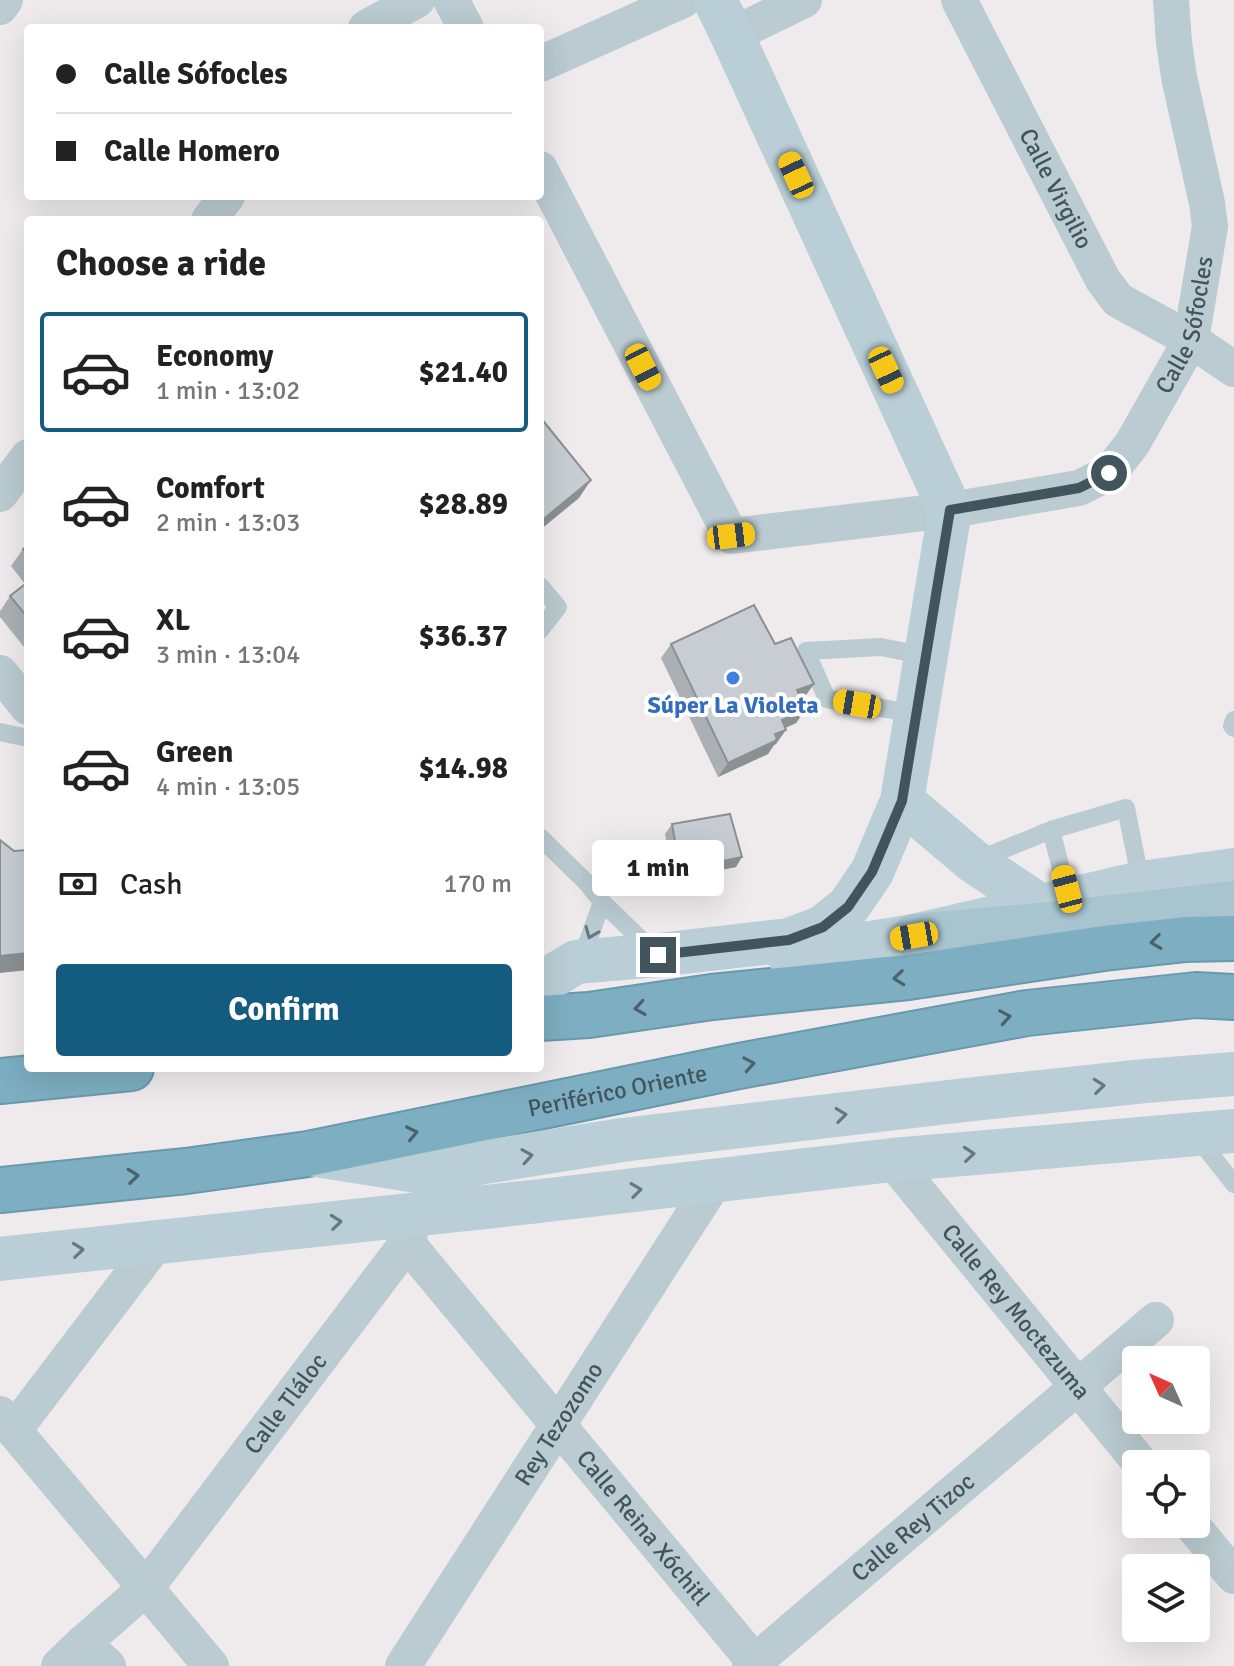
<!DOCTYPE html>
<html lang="en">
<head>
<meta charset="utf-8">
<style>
  :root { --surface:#fff; --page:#f6f6f6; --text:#222; --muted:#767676; --line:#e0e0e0; --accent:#145b80 }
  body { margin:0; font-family:Signika,sans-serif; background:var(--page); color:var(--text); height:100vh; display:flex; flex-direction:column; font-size:30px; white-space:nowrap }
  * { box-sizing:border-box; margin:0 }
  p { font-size:26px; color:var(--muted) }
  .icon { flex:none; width:44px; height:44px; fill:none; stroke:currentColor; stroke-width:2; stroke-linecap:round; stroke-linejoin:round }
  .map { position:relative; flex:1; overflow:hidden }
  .drawer { position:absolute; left:24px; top:216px; width:520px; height:856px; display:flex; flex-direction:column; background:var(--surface); border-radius:8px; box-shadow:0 8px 32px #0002 }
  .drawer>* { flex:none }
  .top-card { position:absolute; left:24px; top:24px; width:520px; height:176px; border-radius:8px; box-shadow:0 8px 32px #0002; display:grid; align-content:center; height:176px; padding:0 32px; background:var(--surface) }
  .needle { width:52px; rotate:315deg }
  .buttons { position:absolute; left:1122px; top:1346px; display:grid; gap:16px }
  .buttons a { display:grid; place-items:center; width:88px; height:88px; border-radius:8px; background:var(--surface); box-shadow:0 8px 32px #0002; font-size:40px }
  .end { position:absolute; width:36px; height:36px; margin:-18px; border:10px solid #42555c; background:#fff; box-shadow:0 0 0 4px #fff }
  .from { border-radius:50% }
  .bubble { position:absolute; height:56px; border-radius:8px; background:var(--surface); box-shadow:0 8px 32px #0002; font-size:26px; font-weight:800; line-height:56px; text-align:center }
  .car { position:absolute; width:24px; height:48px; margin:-24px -12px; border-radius:10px; box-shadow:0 0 6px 2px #0007; background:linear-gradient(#f5c518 24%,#345 0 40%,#f5c518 0 76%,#345 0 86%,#f5c518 0) }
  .top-card b { display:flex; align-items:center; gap:28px; height:76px; font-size:30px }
  .top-card b+b { border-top:2px solid var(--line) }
  .top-card i { width:20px; height:20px; background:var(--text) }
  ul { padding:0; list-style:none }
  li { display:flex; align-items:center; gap:24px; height:120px; margin:0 16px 12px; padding:0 16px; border:4px solid transparent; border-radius:8px }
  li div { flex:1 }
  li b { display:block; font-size:30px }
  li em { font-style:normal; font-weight:800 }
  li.selected { border-color:var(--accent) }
  li>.icon { width:72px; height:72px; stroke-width:1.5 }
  h2 { padding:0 32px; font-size:36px; line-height:96px }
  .pay { display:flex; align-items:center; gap:20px; height:88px; padding:0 32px; font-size:30px }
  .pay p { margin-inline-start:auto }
  .cta { display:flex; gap:16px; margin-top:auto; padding:16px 32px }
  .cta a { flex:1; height:92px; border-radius:8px; background:var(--accent); color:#fff; font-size:32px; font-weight:800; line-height:92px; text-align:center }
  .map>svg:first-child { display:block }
</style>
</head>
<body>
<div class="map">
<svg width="1234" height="1666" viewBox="0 0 1234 1666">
  <rect width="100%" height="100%" fill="#efebec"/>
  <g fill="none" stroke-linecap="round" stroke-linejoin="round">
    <defs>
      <g id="highway">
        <path d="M540,1018L589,1015L712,997L908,977L1104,948L1186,939L1234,938"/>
        <path d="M0,1081L131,1068"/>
        <path id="s8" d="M0,1190L186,1171L308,1154L734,1067L1027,1013L1196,995L1234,997"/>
      </g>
    </defs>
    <!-- highway casing -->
    <use href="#highway" stroke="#6899ae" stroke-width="48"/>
    <!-- lane -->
    <path stroke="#bacbd1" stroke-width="18" d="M540,586L558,607L540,630
      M917,714L827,699L806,651L881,647L926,656
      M1234,720L1232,726L1234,728
      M0,732L28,738
      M1051,830L1069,899
      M540,837L587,883L602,902L653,951
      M978,860L1051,830L1126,808L1141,883
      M578,958L588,941L602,902
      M1197,1137L1234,1184"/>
    <!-- street -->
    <g stroke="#bacbd1" stroke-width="36">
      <path d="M451,0L466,28"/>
      <path id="s1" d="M959,0L1103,280L1118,300L1191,340L1234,369"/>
      <path d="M0,7L5,0"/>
      <path d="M366,28L417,0"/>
      <path d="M732,35L804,0"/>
      <path d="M540,64L683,0"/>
      <path id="s2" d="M540,169L731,536L950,510L1079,488L1109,473L1132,444L1191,340L1210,226L1207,203L1179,77L1174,42L1171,0"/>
      <path d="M209,220L227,196"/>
      <path d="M0,494L28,457"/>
      <path d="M0,673L28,707"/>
      <path id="s3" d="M892,1160L1141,1464"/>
      <path id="s4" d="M407,1243L758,1666"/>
      <path d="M0,1414L211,1666"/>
      <path d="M14,1430L158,1241"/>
      <path d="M1191,1524L1234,1576"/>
      <path d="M83,1643L108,1666"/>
      <path id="s5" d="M59,1666L83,1643L146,1588L407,1243L416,1213"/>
      <path id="s6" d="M403,1666L715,1181"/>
      <path id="s7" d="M750,1666L1156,1320"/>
    </g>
    <!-- secondary -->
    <path stroke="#b9ced6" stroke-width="44" d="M902,801L973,861L1039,905
      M789,956L914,936L1141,883L1234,870
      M540,984L576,962L658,955L789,940L823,927L848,907L872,872L902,801L950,510L732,35L715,0
      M310,1154L423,1172L451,1180
      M423,1172L622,1140L974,1099L1145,1081L1234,1074
      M0,1259L531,1202L892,1160L1234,1131"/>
    <!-- primary -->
    <path stroke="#a7c4cf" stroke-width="44" d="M914,936L1051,924L1234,903"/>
    <!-- highway -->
    <use href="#highway" stroke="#7daec2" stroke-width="44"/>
  </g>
  <!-- wall -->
  <path fill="#abb0b5" d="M28,545V652L0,617V611L10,596L25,584L11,566L23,549Z
    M671,644L804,698L801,699L806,709L796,723L785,728L776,744L774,745L768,754L718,777L661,658Z
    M672,824L736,867L674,879L665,834Z"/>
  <!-- shaded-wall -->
  <path fill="#8b9093" d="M591,480L579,498L540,530V522Z
    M814,684L804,698L787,704L797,690Z
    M806,709L796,723L772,734L782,720Z
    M786,730L776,744L774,745L768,754L718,777L728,763L775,734Z
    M742,857L736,867L674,879L680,870Z
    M28,953V970L0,973V956Z"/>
  <!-- building -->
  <path fill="#c7cdd2" stroke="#8b9093" stroke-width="2" d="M540,417L591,480L540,522Z
    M28,545V554L23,549Z
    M28,582V618L10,596Z
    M754,605L775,644L791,638L814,684L797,690L806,709L782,720L786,730L775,734L777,740L728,763L671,644Z
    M730,814L742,857L680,870L672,824Z
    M0,840L14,851L28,850V953L0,956Z"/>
  <!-- one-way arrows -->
  <defs><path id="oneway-chevron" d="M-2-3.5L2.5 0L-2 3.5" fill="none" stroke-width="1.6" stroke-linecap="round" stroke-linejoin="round" transform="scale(2)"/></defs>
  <use stroke="#66787f" href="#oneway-chevron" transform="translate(591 933) rotate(112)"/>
  <g stroke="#4b626b">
    <use href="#oneway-chevron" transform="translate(1156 942) rotate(173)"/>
    <use href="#oneway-chevron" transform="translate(899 978) rotate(174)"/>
    <use href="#oneway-chevron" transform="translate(640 1008) rotate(171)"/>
    <use href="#oneway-chevron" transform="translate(1005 1017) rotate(-10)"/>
    <use href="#oneway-chevron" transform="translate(749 1064) rotate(-10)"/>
    <use href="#oneway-chevron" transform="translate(412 1133) rotate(-12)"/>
    <use href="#oneway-chevron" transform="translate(133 1176) rotate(-6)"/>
  </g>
  <g stroke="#667981">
    <use href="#oneway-chevron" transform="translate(1099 1086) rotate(-6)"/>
    <use href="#oneway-chevron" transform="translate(841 1115) rotate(-7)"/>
    <use href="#oneway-chevron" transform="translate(969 1154) rotate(-5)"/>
    <use href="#oneway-chevron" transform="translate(527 1156) rotate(-9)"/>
    <use href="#oneway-chevron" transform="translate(636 1190) rotate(-7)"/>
    <use href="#oneway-chevron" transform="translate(336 1222) rotate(-6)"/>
    <use href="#oneway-chevron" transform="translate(78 1250) rotate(-6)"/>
  </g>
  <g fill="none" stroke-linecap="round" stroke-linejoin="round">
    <!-- route -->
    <path stroke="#42555c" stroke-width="10" d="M658,955L789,940L823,927L848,907L872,872L902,801L950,510L1079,488L1109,473"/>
  </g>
  <!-- markers -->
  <circle fill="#3f7fe0" stroke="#fff" stroke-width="3" cx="733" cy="678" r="8"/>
  <g text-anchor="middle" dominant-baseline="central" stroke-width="8" stroke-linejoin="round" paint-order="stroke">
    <!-- street labels -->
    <g font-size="24" fill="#42555c" stroke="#fff">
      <text stroke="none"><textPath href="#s1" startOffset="212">Calle Virgilio</textPath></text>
      <text stroke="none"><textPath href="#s2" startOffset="968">Calle Sófocles</textPath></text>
      <text stroke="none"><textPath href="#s8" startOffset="626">Periférico Oriente</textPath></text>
      <text stroke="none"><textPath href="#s3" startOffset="196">Calle Rey Moctezuma</textPath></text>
      <text stroke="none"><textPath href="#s5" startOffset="348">Calle Tláloc</textPath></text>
      <text stroke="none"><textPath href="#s6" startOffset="288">Rey Tezozomo</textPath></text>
      <text stroke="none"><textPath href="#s7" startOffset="214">Calle Rey Tizoc</textPath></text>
      <text stroke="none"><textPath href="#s4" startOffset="370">Calle Reina Xóchitl</textPath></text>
    </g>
    <!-- shop labels -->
    <g font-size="24" font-weight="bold" fill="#366cbe" stroke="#fff">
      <text x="733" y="705">Súper La Violeta</text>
    </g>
  </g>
</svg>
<div class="buttons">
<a><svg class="needle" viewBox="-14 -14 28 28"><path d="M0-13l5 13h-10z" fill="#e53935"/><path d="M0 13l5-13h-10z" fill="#767676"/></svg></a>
<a><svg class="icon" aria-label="locate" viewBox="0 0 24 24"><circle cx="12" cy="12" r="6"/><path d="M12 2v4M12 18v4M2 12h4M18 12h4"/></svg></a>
<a><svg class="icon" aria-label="layers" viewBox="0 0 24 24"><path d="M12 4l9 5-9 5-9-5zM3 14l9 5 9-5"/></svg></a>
</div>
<i class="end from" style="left:1109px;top:473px"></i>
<i class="end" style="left:658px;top:955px"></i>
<div class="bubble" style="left:592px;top:840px;width:132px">1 min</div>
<i class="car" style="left:796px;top:175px;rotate:335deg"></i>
<i class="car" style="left:643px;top:367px;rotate:153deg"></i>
<i class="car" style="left:886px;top:370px;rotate:155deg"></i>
<i class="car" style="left:731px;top:536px;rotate:83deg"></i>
<i class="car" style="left:857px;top:704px;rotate:280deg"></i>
<i class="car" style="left:1067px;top:889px;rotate:345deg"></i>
<i class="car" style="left:914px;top:936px;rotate:260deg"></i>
<div class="top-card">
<b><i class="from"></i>Calle Sófocles</b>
<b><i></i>Calle Homero</b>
</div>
<section class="drawer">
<h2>Choose a ride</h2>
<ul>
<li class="selected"><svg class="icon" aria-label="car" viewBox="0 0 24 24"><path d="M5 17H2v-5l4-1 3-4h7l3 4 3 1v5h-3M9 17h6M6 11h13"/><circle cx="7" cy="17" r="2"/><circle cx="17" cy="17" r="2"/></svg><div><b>Economy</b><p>1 min · 13:02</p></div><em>$21.40</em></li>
<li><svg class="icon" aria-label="car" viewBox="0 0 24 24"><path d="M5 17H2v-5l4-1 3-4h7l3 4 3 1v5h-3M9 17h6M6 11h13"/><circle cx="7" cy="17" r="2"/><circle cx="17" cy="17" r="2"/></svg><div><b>Comfort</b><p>2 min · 13:03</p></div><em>$28.89</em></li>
<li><svg class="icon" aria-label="car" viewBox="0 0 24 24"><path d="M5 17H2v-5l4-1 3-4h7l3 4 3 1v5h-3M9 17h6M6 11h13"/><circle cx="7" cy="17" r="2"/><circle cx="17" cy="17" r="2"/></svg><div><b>XL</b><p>3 min · 13:04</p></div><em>$36.37</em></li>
<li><svg class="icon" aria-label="car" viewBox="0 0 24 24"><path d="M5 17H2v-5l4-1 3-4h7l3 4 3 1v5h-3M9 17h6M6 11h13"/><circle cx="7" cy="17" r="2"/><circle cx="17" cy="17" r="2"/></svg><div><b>Green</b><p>4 min · 13:05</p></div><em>$14.98</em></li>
</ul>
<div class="pay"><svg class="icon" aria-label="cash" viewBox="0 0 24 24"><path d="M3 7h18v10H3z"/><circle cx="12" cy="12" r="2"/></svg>Cash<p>170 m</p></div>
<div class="cta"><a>Confirm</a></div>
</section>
</div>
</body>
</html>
